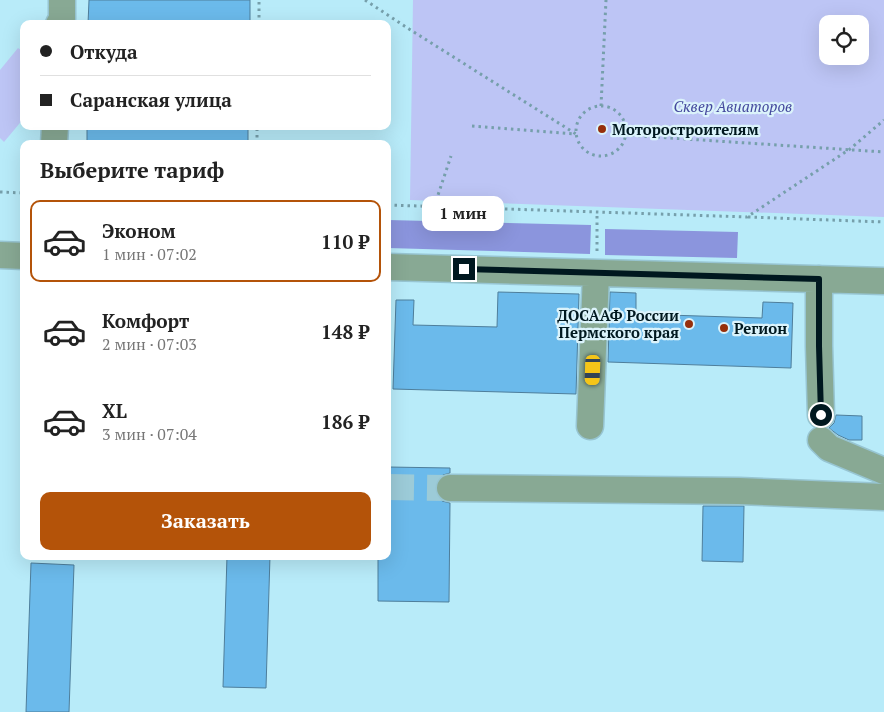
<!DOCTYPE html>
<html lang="ru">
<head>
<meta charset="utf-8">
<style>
  :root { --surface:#fff; --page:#f2f2f2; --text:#222; --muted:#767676; --line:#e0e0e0; --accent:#b45309 }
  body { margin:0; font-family:"PT Serif",serif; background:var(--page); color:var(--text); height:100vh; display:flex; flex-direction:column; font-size:19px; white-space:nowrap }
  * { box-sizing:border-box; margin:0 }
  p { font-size:16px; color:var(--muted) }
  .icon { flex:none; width:28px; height:28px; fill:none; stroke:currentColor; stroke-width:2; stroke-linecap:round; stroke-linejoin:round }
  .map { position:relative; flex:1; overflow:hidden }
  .sheet { position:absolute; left:20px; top:140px; width:371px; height:420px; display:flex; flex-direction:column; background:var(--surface); border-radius:10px; box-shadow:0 5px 20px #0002 }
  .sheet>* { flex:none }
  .banner { position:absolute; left:20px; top:20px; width:371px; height:110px; border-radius:10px; box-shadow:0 5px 20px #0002; display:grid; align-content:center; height:110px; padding:0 20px; background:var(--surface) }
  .tools { position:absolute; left:819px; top:15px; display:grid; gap:10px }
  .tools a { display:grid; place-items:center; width:50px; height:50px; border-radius:10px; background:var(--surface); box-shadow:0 5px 20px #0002; font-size:25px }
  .end { position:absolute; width:22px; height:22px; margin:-11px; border:6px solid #00181f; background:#fff; box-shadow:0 0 0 2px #fff }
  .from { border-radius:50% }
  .bubble { position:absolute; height:35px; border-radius:10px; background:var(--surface); box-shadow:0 5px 20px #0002; font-size:16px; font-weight:700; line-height:35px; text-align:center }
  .car { position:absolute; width:15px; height:30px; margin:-15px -8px; border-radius:6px; box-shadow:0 0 4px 1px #0007; background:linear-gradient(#f5c518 24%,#345 0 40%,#f5c518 0 76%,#345 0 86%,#f5c518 0) }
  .banner b { display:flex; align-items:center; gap:18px; height:48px; font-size:19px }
  .banner b+b { border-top:1px solid var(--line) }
  .banner i { width:12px; height:12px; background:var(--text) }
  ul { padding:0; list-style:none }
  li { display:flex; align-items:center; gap:15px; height:82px; margin:0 10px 8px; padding:0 10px; border:2px solid transparent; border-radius:10px }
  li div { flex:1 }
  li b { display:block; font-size:19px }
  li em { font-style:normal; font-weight:700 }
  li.active { border-color:var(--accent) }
  li>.icon { width:45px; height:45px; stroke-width:1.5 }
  h2 { padding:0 20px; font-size:22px; line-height:60px }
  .cta { display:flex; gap:10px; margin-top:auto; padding:10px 20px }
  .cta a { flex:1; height:58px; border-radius:10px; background:var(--accent); color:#fff; font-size:20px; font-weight:700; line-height:58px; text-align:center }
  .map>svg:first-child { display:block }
</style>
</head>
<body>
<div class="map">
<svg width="884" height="712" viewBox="0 0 884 712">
  <rect width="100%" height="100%" fill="#b8ebf9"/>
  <!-- green -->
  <path fill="#bdc5f5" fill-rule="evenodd" d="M413,0H884V217L410,200ZM828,24H860V56H828Z
    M18,48L24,52V118L4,142L0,138V70Z"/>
  <!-- forest -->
  <path fill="#8b95dd" d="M388,220L591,225L590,254L388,248Z
    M605,229L738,232L737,258L605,255Z"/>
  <!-- building -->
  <path fill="#6bbaeb" stroke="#4e7e9b" d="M89,0H250V24H88Z
    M87,126H248V144H87Z
    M498,292L579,294L576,394L393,389L396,300H414L413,325L497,327Z
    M610,292L636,293V314L762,318L763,302L793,303L791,368L608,362Z
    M836,415L862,416V440H849L838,435L829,428L834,423Z
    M388,467L450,468V473L443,475L437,480L435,488L437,495L442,501L450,503L449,602L378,601V556H388Z
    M703,506H744L743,562L702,561Z
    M227,556H270L266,688L223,687Z
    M31,563L74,565L69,712H26Z"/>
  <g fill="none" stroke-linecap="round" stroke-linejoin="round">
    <!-- minor-tunnel -->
    <path stroke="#9ccbd8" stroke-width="26" stroke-dasharray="26 13" stroke-linecap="butt" d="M388,487L450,488"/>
    <defs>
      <path id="minor" d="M59,24L62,19V0
        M54,144L55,126
        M0,255L24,256
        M388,267L884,281
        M819,279V346L821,415
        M590,426L596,273
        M821,440L829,448L884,471
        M450,488L739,491L884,497"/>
    </defs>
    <!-- minor casing -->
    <use href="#minor" stroke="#97c5d2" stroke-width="29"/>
    <!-- path -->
    <path stroke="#769fab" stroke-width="3" stroke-dasharray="2.5 4" stroke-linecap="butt" d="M365,0L409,29L576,134
      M259,24V0
      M601,106L606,0
      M576 131a25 25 0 1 1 50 0a25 25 0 1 1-50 0Z
      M472,126L575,134
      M625,135L884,152
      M257,144V126
      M0,192L24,193
      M388,205L747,217L850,149L884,120
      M434,207L451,156
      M748,217L884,222
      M597,251V212"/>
    <!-- minor -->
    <use href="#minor" stroke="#88a994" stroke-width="26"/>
  </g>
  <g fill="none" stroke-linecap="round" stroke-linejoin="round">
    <!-- route -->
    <path stroke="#00181f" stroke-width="6" d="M464,269L819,279V346L821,415"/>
  </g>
  <!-- markers -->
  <g fill="#962f0b" stroke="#dbf3fb" stroke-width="2">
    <circle cx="602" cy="129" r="5"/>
    <circle cx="689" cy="324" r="5"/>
    <circle cx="724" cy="328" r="5"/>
  </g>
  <g text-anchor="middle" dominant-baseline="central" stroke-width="4.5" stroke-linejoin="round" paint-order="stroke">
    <!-- park labels -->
    <g font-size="15" font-style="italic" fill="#44489d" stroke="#dbf3fb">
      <text x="733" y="106">Сквер Авиаторов</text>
    </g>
    <!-- poi labels -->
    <g font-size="15" font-weight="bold" fill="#00181f" stroke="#dbf3fb" text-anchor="start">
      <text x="612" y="129">Моторостроителям</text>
      <text x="679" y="315" text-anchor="end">ДОСААФ России<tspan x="679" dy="17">Пермского края</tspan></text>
      <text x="734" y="328">Регион</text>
    </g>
  </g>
</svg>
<div class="tools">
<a><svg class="icon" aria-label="locate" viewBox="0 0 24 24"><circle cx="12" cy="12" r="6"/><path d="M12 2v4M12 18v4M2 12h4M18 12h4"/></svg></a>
</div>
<i class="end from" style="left:821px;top:415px"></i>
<i class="end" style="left:464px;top:269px"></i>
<div class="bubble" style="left:422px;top:196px;width:82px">1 мин</div>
<i class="car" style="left:593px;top:370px;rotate:182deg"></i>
<div class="banner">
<b><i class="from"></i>Откуда</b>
<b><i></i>Саранская улица</b>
</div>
<section class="sheet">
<h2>Выберите тариф</h2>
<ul>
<li class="active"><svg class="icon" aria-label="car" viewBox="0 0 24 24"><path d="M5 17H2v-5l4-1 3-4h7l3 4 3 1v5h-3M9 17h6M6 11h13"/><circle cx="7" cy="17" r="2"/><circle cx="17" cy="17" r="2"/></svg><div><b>Эконом</b><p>1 мин · 07:02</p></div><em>110 ₽</em></li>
<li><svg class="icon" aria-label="car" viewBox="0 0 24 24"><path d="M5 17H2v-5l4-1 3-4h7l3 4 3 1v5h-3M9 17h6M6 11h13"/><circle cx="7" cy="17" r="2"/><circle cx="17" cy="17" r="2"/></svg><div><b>Комфорт</b><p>2 мин · 07:03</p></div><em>148 ₽</em></li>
<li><svg class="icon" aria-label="car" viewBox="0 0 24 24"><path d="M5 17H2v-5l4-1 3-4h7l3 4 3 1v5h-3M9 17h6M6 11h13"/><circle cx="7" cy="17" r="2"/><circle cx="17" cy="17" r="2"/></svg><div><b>XL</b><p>3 мин · 07:04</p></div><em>186 ₽</em></li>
</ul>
<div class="cta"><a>Заказать</a></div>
</section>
</div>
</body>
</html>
